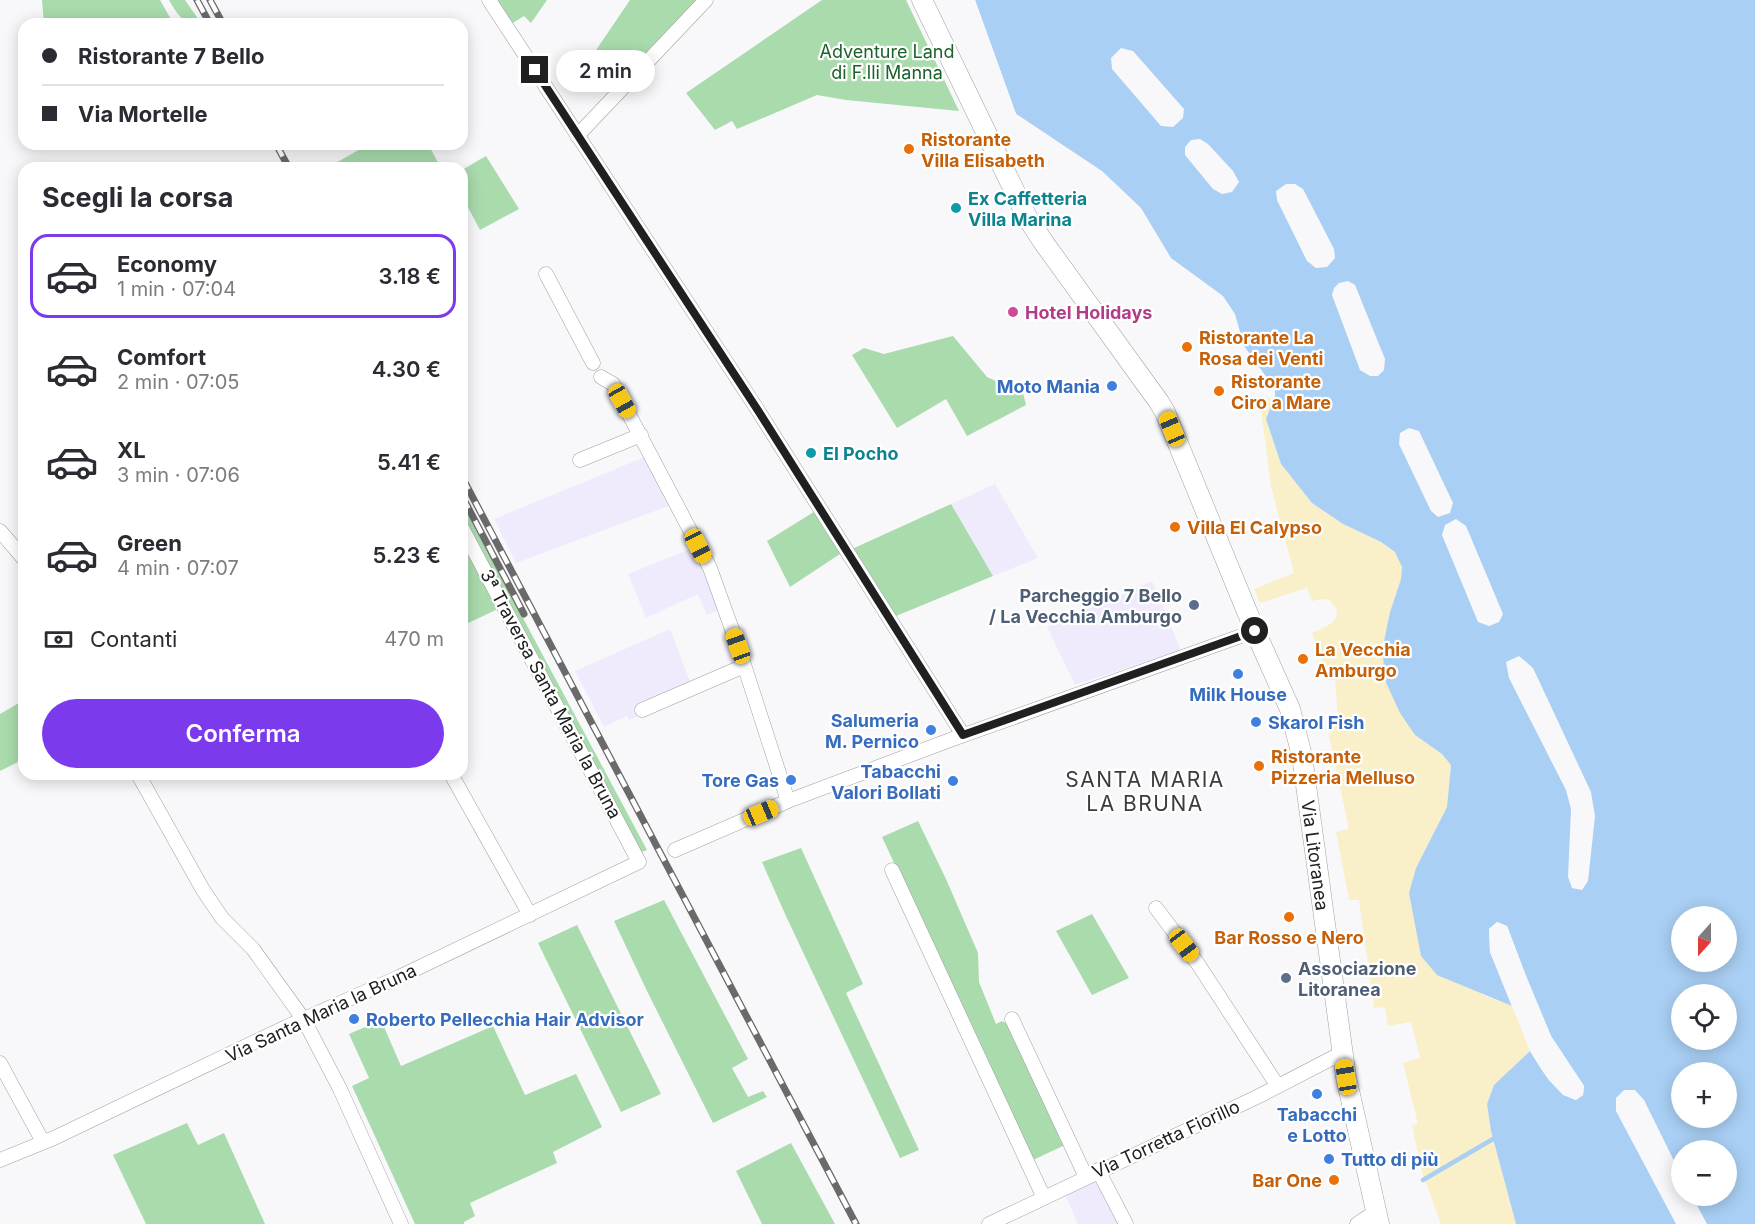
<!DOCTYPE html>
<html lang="it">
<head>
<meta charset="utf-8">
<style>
  :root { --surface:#fff; --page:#f2f2f3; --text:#2b2b33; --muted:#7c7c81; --line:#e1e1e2; --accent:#7c3aed }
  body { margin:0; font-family:Inter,sans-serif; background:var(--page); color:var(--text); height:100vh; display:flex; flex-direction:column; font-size:22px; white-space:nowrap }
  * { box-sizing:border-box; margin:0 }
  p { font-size:20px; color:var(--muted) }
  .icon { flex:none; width:33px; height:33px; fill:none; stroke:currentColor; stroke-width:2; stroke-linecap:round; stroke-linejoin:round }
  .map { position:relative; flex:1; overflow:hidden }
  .details { position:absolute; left:18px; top:162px; width:450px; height:618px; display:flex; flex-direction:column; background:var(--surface); border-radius:18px; box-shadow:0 3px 15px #0003 }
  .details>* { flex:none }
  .banner { position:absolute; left:18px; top:18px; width:450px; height:132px; border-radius:18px; box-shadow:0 3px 15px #0003; display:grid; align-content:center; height:132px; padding:0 24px; background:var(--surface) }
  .needle { width:39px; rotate:201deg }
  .fabs { position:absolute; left:1671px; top:906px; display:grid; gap:12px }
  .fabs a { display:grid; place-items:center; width:66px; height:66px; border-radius:50%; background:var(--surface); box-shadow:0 3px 15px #0003; font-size:30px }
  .end { position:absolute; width:27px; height:27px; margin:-14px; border:8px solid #202021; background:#fff; box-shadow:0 0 0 3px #fff }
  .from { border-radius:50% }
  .bubble { position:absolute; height:42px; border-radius:21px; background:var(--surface); box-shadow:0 3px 15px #0003; font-size:20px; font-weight:600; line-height:42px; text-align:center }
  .car { position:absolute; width:18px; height:36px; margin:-18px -9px; border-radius:8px; box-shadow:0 0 4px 2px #0007; background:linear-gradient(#f5c518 24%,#345 0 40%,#f5c518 0 76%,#345 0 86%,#f5c518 0) }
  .banner b { display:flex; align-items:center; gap:21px; height:57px; font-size:22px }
  .banner b+b { border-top:2px solid var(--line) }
  .banner i { width:15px; height:15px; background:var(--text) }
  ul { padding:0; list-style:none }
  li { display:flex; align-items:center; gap:18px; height:84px; margin:0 12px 9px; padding:0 12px; border:3px solid transparent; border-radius:18px }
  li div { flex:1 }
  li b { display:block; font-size:22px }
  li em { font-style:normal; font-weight:600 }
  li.current { border-color:var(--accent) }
  li>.icon { width:54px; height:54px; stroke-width:1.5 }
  h2 { padding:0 24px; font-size:27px; line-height:72px }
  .pay { display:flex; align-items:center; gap:15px; height:66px; padding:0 24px; font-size:22px }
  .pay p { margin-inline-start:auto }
  .primary-button { display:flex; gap:12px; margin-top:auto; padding:12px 24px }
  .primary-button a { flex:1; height:69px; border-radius:36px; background:var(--accent); color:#fff; font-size:24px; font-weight:600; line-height:69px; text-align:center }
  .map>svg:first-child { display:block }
</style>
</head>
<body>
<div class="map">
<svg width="1755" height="1224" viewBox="0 0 1755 1224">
  <rect width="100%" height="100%" fill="#f8f8fa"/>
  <!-- commercial -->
  <path fill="#efebfd" d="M647,456L671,505L516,563L494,519Z
    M995,484L1038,558L993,576L951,504Z
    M693,548L712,587L720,610L707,615L698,594L646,618L628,574Z
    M1152,581L1181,650L1075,685L1047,627Z
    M670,629L694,692L629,720L627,716L604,727L575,671Z
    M1098,1178L1121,1224H1078L1065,1195Z"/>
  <!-- green -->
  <path fill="#a9dbad" d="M42,0H160L172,21L169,24H44Z
    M169,0H185L201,23C183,25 177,14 169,0Z
    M496,0H547L531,23L524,16L511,24Z
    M630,0H700L618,87L590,59Z
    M822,0H906L959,111L846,100L817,95L737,129L732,121L715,130L686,93Z
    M369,144H428L441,168H327Z
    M486,156L519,209L480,230L462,196V170Z
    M953,336L987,377L1023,393L1026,405L967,436L946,399L897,428L852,355L864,348L884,354Z
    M462,504L647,850L639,853L462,519Z
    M951,504L993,576L896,616L852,549Z
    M817,510L843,552L790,587L767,541Z
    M470,550L500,608L462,626V554Z
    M24,700V759L0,771V714Z
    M918,821L946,879L978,953L979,982L996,1024L1002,1021L1009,1025L1065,1145L1033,1160L882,837Z
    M801,848L863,984L846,993L919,1150L900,1158L785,914L762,862Z
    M664,900L748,1059L732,1068L748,1097L763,1091L767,1097L713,1123L647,991L614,921Z
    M1092,914L1129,978L1092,995L1056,931Z
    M577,925L661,1094L621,1112L538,943Z
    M381,1020L401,1066L493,1026L525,1095L576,1074L602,1127L553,1152L557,1163L470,1203L475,1216L464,1222V1224H415L352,1086L369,1078L349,1034Z
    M187,1123L198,1145L224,1133L265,1224H146L113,1155Z
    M791,1143L835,1224H762L736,1171Z"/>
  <!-- sand -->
  <path fill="#f9efc9" d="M1275,396L1266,419L1281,464L1312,503L1343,524L1380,542L1395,552L1402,567L1401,579L1390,612L1383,646L1415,735L1442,754L1451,765L1447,807L1416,868L1410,893L1421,956L1485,996L1512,1006L1530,1051L1494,1085L1487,1104L1491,1131L1516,1224H1441L1422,1172L1412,1125L1418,1124L1403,1063L1420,1058L1411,1022L1388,1026L1385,1007L1374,1008L1359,900H1349L1336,832L1349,829L1329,736L1338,717L1335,680H1327L1326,671L1312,633C1327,627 1349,618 1329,600L1322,599L1312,601L1307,588L1260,603L1254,589L1294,573L1271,487L1260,402Z"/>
  <!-- water -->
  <path fill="#a9cff4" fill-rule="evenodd" d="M975,0H1755V1224H1516L1491,1131L1487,1104L1494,1085L1530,1051C1543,1072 1552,1090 1576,1100L1583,1095L1584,1086L1551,1036L1526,976L1507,926L1497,922L1489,929L1490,952L1512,1006L1437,975L1421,956L1409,893L1416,868L1447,807L1451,765L1442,754L1415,735L1400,713L1384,678L1383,646L1390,612L1401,579L1402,567L1395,552L1381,542L1343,524L1312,503L1281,464L1266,419L1275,396V389L1244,346L1235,314L1223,296L1171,258L1141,208L1102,171L1016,114ZM1682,916H1726V962H1682ZM1682,994H1726V1040H1682ZM1682,1072H1726V1118H1682ZM1682,1150H1726V1196H1682Z"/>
  <!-- pier -->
  <path fill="#f8f8fa" d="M972,0H975L1016,114L1055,140L1052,142L1014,116Z
    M1121,48L1133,51L1184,109L1183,118L1173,127L1161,126L1112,69L1111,58Z
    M1200,139L1208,144L1233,171L1239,182L1232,192L1222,194L1213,189L1185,155V147L1191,140Z
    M1286,184H1295L1303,189L1334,249L1335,258L1327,267L1316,268L1307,261L1277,200L1276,191Z
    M1348,281L1355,285L1385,359L1384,370L1378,376H1370L1360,370L1332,295L1334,288L1339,283Z
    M1409,428L1419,431L1453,503L1450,513L1438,517L1431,511L1399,444L1400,433Z
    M1456,519L1466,526L1503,614L1499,622L1489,626L1478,622L1442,535L1445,525Z
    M1519,656L1533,668L1591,792L1595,816L1588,881L1582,890L1572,888L1568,877L1571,809L1566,790L1509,678L1506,662Z
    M1497,922L1507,926L1526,976L1551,1036L1584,1086L1583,1095L1576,1100L1563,1095L1549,1080L1530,1051L1529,1048L1532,1049L1551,1078L1565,1092L1576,1097L1580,1093L1581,1087L1548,1037L1523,977L1505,929L1498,925L1492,930L1493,951L1515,1005L1513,1009L1490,952L1489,929Z
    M1624,1090H1635L1644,1100L1681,1175L1682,1196H1692L1707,1224H1676L1616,1111V1098Z"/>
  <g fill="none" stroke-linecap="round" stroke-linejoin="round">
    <!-- stream -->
    <path stroke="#a9cff4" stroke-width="4.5" d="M1423,1180L1493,1139"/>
    <defs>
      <path id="street" d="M489,0L759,412L963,735
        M577,136L706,0
        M546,274L593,363
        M601,377L613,384L710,568L738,646L788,801
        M580,460L641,435
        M0,531L24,559
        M642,710L744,666
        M138,774L203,890L222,918L253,949L304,1020L340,1089L401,1224
        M451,774L530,915
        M675,850L788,801L950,740L1255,631
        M892,870L1044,1198
        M1156,908L1198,964L1277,1085
        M1012,1019L1086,1177
        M0,1063L43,1142
        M0,1160L54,1138L286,1027L399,977L639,862L462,528
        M1098,1170L1126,1224
        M989,1224L1259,1096L1342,1053
        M1357,1224L1375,1212"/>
      <g id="secondary">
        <path id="s1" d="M922,0L1027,217L1044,243L1159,402L1165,412L1255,631L1290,709L1302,756L1346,1077L1379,1224"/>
      </g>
    </defs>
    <!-- street casing -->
    <use href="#street" stroke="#9fa0a1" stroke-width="15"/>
    <!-- secondary casing -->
    <use href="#secondary" stroke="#9fa0a1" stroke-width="21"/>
    <!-- street -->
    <use href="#street" stroke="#fff" stroke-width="14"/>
    <!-- secondary -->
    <use href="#secondary" stroke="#fff" stroke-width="20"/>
    <defs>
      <path id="rail" d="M197,0L210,24
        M210,0L223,24
        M276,144L289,168
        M462,477L856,1224
        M462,496L524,614"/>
    </defs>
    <!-- rail casing -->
    <use href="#rail" stroke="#6a6a6b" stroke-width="7"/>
    <!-- rail -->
    <use href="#rail" stroke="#fff" stroke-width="4.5" stroke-dasharray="14" stroke-linecap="butt"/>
  </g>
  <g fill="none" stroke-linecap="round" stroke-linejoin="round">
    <!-- route -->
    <path stroke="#202021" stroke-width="8" d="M535,70L759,412L963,735L1255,631"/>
  </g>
  <!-- markers -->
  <g fill="#e8710a" stroke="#fff" stroke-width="2">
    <circle cx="909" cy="149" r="6"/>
    <circle cx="1187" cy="347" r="6"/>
    <circle cx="1219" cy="391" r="6"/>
    <circle cx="1175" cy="527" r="6"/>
    <circle cx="1303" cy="659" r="6"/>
    <circle cx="1259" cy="766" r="6"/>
    <circle cx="1289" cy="917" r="6"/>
    <circle cx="1334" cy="1180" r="6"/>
  </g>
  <g fill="#0f9aa8" stroke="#fff" stroke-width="2">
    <circle cx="956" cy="208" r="6"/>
    <circle cx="811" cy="453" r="6"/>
  </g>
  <circle fill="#d1479c" stroke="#fff" stroke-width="2" cx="1013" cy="312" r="6"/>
  <g fill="#3f7fe0" stroke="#fff" stroke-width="2">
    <circle cx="1112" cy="386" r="6"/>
    <circle cx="1238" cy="674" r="6"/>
    <circle cx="1256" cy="722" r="6"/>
    <circle cx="931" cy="730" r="6"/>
    <circle cx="791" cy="780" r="6"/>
    <circle cx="953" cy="781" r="6"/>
    <circle cx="354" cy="1019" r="6"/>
    <circle cx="1317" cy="1094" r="6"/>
    <circle cx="1329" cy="1159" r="6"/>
  </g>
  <g fill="#5c6f8a" stroke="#fff" stroke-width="2">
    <circle cx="1194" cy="605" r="6"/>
    <circle cx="1286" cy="978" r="6"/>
  </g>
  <g text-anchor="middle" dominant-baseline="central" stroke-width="4.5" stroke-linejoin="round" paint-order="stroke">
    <!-- park labels -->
    <g font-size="18" fill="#1b622a" stroke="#fff">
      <text x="887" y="51">Adventure Land<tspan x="887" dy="21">di F.lli Manna</tspan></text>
    </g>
    <!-- food labels -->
    <g font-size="18" font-weight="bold" fill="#c56008" stroke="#fff" text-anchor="start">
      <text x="921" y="139">Ristorante<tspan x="921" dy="21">Villa Elisabeth</tspan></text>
      <text x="1199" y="337">Ristorante La<tspan x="1199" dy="21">Rosa dei Venti</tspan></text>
      <text x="1231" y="381">Ristorante<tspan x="1231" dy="21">Ciro a Mare</tspan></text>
      <text x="1187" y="527">Villa El Calypso</text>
      <text x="1315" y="649">La Vecchia<tspan x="1315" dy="21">Amburgo</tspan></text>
      <text x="1271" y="756">Ristorante<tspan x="1271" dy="21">Pizzeria Melluso</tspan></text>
      <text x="1289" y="937" text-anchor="middle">Bar Rosso e Nero</text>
      <text x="1322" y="1180" text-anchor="end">Bar One</text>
    </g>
    <!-- culture labels -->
    <g font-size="18" font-weight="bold" fill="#0d838f" stroke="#fff" text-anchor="start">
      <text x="968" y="198">Ex Caffetteria<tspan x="968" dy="21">Villa Marina</tspan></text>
      <text x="823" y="453">El Pocho</text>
    </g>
    <!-- hotel labels -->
    <g font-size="18" font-weight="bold" fill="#b23c85" stroke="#fff" text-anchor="start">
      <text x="1025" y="312">Hotel Holidays</text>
    </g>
    <!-- shop labels -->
    <g font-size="18" font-weight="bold" fill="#366cbe" stroke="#fff" text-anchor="end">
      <text x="1100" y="386">Moto Mania</text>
      <text x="1238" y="694" text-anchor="middle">Milk House</text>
      <text x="919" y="720">Salumeria<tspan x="919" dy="21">M. Pernico</tspan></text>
      <text x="1268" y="722" text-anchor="start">Skarol Fish</text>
      <text x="941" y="771">Tabacchi<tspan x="941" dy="21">Valori Bollati</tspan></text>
      <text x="779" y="780">Tore Gas</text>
      <text x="366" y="1019" text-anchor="start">Roberto Pellecchia Hair Advisor</text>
      <text x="1317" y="1114" text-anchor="middle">Tabacchi<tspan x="1317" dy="21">e Lotto</tspan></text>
      <text x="1341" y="1159" text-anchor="start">Tutto di più</text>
    </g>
    <!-- service labels -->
    <g font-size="18" font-weight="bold" fill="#4e5e75" stroke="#fff" text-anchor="end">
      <text x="1182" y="595">Parcheggio 7 Bello<tspan x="1182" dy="21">/ La Vecchia Amburgo</tspan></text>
      <text x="1298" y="968" text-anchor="start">Associazione<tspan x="1298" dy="21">Litoranea</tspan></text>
    </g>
    <!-- street labels -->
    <g font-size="18" fill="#202021" stroke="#fff">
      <text transform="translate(551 694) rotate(62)">3ª Traversa Santa Maria la Bruna</text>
      <text stroke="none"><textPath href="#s1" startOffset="951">Via Litoranea</textPath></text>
      <text transform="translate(321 1013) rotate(-25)">Via Santa Maria la Bruna</text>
      <text transform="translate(1166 1139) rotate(-25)">Via Torretta Fiorillo</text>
    </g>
    <!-- quarter labels -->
    <g font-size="21" letter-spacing="1.5" fill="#3c3c3e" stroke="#fff">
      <text x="1145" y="779">SANTA MARIA<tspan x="1145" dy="24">LA BRUNA</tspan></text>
    </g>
  </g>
</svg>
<div class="fabs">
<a><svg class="needle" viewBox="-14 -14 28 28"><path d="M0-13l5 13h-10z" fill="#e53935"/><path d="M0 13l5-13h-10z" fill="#7c7c81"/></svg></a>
<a><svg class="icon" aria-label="locate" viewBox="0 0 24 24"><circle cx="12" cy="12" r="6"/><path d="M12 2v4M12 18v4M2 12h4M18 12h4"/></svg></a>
<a>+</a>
<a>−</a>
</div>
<i class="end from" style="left:1255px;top:631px"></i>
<i class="end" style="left:535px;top:70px"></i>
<div class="bubble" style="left:556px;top:50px;width:99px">2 min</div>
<i class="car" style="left:622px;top:401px;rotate:151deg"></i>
<i class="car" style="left:1172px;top:429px;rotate:337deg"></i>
<i class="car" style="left:698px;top:546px;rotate:153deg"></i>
<i class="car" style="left:738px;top:646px;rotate:340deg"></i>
<i class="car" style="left:761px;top:813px;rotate:67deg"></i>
<i class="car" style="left:1184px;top:945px;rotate:143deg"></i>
<i class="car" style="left:1346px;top:1077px;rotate:351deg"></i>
<div class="banner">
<b><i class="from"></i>Ristorante 7 Bello</b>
<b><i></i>Via Mortelle</b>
</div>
<section class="details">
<h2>Scegli la corsa</h2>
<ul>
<li class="current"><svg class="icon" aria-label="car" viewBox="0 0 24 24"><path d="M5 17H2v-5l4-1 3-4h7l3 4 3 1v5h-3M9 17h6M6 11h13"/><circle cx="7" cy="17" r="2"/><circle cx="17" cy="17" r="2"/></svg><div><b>Economy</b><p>1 min · 07:04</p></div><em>3.18 €</em></li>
<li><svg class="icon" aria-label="car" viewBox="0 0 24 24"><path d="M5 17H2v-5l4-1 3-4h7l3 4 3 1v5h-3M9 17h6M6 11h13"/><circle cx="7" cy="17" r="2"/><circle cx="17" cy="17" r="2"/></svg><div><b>Comfort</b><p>2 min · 07:05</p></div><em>4.30 €</em></li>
<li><svg class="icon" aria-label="car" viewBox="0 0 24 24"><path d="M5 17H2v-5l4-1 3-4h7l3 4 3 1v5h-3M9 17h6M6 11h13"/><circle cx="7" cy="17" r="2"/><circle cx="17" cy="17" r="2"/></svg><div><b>XL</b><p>3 min · 07:06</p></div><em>5.41 €</em></li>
<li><svg class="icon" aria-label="car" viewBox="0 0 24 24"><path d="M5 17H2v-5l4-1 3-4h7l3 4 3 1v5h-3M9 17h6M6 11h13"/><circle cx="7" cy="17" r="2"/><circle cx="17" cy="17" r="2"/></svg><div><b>Green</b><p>4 min · 07:07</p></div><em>5.23 €</em></li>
</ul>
<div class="pay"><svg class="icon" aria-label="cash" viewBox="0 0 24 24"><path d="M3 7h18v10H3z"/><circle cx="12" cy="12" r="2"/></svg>Contanti<p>470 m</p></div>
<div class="primary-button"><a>Conferma</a></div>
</section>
</div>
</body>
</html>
